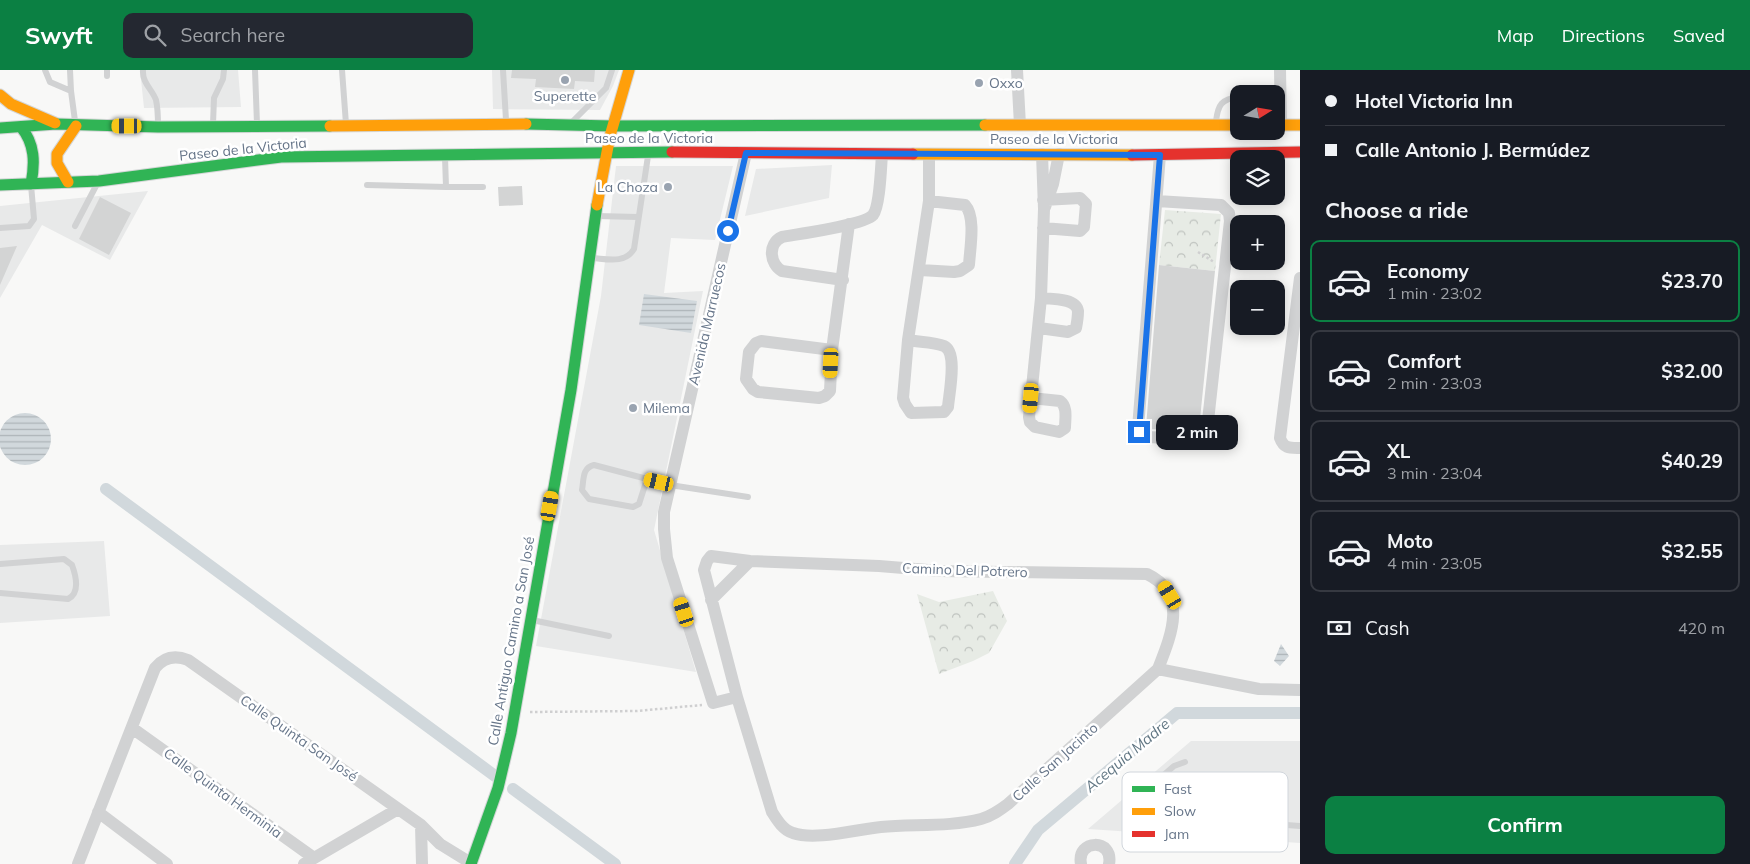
<!DOCTYPE html>
<html lang="en">
<head>
<meta charset="utf-8">
<style>
  :root { --surface:#171b24; --page:#242831; --text:#f1f3f6; --muted:#9ea1a6; --line:#363941; --accent:#0b8043 }
  body { margin:0; font-family:Mulish,sans-serif; background:var(--page); color:var(--text); height:100vh; display:flex; flex-direction:column; font-size:19px; white-space:nowrap }
  * { box-sizing:border-box; margin:0 }
  p { font-size:16px; color:var(--muted) }
  .icon { flex:none; width:28px; height:28px; fill:none; stroke:currentColor; stroke-width:2; stroke-linecap:round; stroke-linejoin:round }
  .map { position:relative; flex:1; overflow:hidden }
  .side { display:flex; flex-direction:column; background:var(--surface); width:450px }
  .side>* { flex:none }
  .top-card { display:grid; align-content:center; height:110px; padding:0 25px; background:var(--surface) }
  .needle { width:32px; rotate:79deg }
  .controls { position:absolute; left:1230px; top:15px; display:grid; gap:10px }
  .controls a { display:grid; place-items:center; width:55px; height:55px; border-radius:10px; background:var(--surface); box-shadow:0 2px 12px #0003; font-size:25px }
  .end { position:absolute; width:22px; height:22px; margin:-11px; border:6px solid #1a73e8; background:#fff; box-shadow:0 0 0 2px #fff }
  .from { border-radius:50% }
  .bubble { position:absolute; height:35px; border-radius:10px; background:var(--surface); box-shadow:0 2px 12px #0003; font-size:16px; font-weight:700; line-height:35px; text-align:center }
  .car { position:absolute; width:15px; height:30px; margin:-15px -8px; border-radius:6px; box-shadow:0 0 4px 1px #0007; background:linear-gradient(#f5c518 24%,#345 0 40%,#f5c518 0 76%,#345 0 86%,#f5c518 0) }
  .top-card b { display:flex; align-items:center; gap:18px; height:48px; font-size:19px }
  .top-card b+b { border-top:1px solid var(--line) }
  .top-card i { width:12px; height:12px; background:var(--text) }
  ul { padding:0; list-style:none }
  li { display:flex; align-items:center; gap:15px; height:82px; margin:0 10px 8px; padding:0 15px; border:2px solid var(--line); border-radius:10px }
  li div { flex:1 }
  li b { display:block; font-size:19px }
  li em { font-style:normal; font-weight:700 }
  li.on { border-color:var(--accent) }
  li>.icon { width:45px; height:45px; stroke-width:1.5 }
  h2 { padding:0 25px; font-size:22px; line-height:60px }
  .pay { display:flex; align-items:center; gap:12px; height:55px; padding:0 25px; font-size:19px }
  .pay p { margin-inline-start:auto }
  .cta { display:flex; gap:10px; margin-top:auto; padding:10px 25px }
  .cta a { flex:1; height:58px; border-radius:10px; background:var(--accent); color:#fff; font-size:20px; font-weight:700; line-height:58px; text-align:center }
  header { display:flex; align-items:center; gap:30px; box-sizing:border-box; height:70px; padding:0 25px; background:var(--accent); color:#fff }
  header strong { font-size:24px }
  nav { display:flex; gap:28px; margin-inline-start:auto; font-size:18px }
  .search { width:350px; height:45px; background:var(--page); display:flex; align-items:center; gap:12px; box-sizing:border-box; padding:0 18px; border-radius:10px; color:var(--muted); font-size:19px }
  main { display:flex; flex:1; min-height:0 }
  .map>svg:first-child { display:block }
</style>
</head>
<body>
<header>
<strong>Swyft</strong>
<div class="search"><svg class="icon" aria-label="search" viewBox="0 0 24 24"><circle cx="10" cy="10" r="6"/><path d="M15 15l6 6"/></svg>Search here</div>
<nav><a>Map</a><a>Directions</a><a>Saved</a></nav>
</header>
<main>
<div class="map">
<svg width="1300" height="794" viewBox="0 0 1300 794">
  <defs>
    <pattern id="park-crowns" width="20" height="18" patternUnits="userSpaceOnUse" patternTransform="scale(1.25)"><rect width="20" height="18" fill="#e7ebe5"/><path d="M2 6a3 3 0 1 1 6 0M12 15a3 3 0 1 1 6 0" fill="none" stroke="#bfc3bf"/></pattern>
    <pattern id="water-rules" width="6" height="5" patternUnits="userSpaceOnUse" patternTransform="scale(1.25)"><rect width="6" height="5" fill="#d1d8dc"/><path d="M0 2.5h6" fill="none" stroke="#adb4b8"/></pattern>
  </defs>
  <rect width="100%" height="100%" fill="#f8f8f7"/>
  <!-- built -->
  <path fill="#e8e9e9" d="M140,0H238L241,37L144,38Z
    M492,0H619L613,16L600,40L493,39Z
    M832,95L829,128L745,146L756,99Z
    M616,96H733L715,170L671,168L664,223L703,221L654,460L696,602L536,576L601,226Z
    M148,121L110,190L42,155L0,228V136Z
    M104,471L110,546L0,553V475Z
    M1191,671H1300V773L1088,759Z"/>
  <!-- park -->
  <path fill="url(#park-crowns)" d="M1165,140L1221,144L1215,201L1159,195Z
    M993,521L1007,551L989,583L973,591L939,604L917,524L939,532Z"/>
  <!-- water -->
  <path fill="url(#water-rules)" d="M644,224L697,231L691,263L639,255Z
    M-1 369a26 26 0 1 1 52 0a26 26 0 1 1-52 0Z
    M1281,574L1289,586L1280,596L1274,591Z"/>
  <g fill="none" stroke-linecap="round" stroke-linejoin="round">
    <!-- canal -->
    <path stroke="#d1d8dc" stroke-width="12" d="M106,419L495,706
      M513,719L615,794
      M1015,794L1038,760L1177,643H1300"/>
  </g>
  <!-- building -->
  <path fill="#d3d4d4" d="M512,0H595L594,12L575,11L574,19L535,17L536,9L511,8Z
    M522,116L523,135L499,136L498,117Z
    M100,127L131,143L109,185L79,169Z
    M17,176L0,215V178Z
    M1159,195L1215,201L1199,359L1197,361L1148,359L1146,357Z"/>
  <g fill="none" stroke-linecap="round" stroke-linejoin="round">
    <defs>
      <path id="fast" d="M526,54L612,56L985,55
        M21,57C35,74 35,93 31,114
        M0,58L56,54L158,57L330,56
        M0,115L99,111L281,87L672,82
        M471,794L498,718L511,663L571,320L597,135"/>
      <path id="slow" d="M0,25L11,34L55,53
        M985,55H1239
        M1276,55H1300
        M330,56L526,54
        M913,84L1132,85
        M68,112L57,93V84L76,56
        M597,135L610,66L629,0"/>
      <path id="jam" d="M672,82L913,84
        M1132,85L1300,82"/>
    </defs>
    <!-- fast casing -->
    <use href="#fast" stroke="#d4d6d7" stroke-width="13"/>
    <!-- slow casing -->
    <use href="#slow" stroke="#d4d6d7" stroke-width="13"/>
    <!-- jam casing -->
    <use href="#jam" stroke="#d4d6d7" stroke-width="13"/>
    <!-- path -->
    <path stroke="#cfcfd0" stroke-width="2.5" stroke-dasharray="2.5 2.5" stroke-linecap="butt" d="M1198,182L1214,192
      M530,642L637,641L702,635"/>
    <!-- lane -->
    <path stroke="#d1d2d3" stroke-width="6" d="M45,0L50,12L71,21
      M70,0L71,21L75,51
      M107,0V6
      M143,0C142,13 152,19 156,30C158,39 158,47 158,56
      M255,0L257,54
      M342,0L346,54
      M503,0L506,50
      M573,51L606,18L612,0
      M1216,51C1218,35 1221,29 1239,27
      M213,54L214,28L223,9L224,0
      M367,115L446,117L445,87
      M446,117H483
      M597,146L638,147
      M75,156L97,114
      M0,158L29,156L34,149L31,115
      M593,188C607,189 625,194 634,179L648,86
      M647,409L639,434L633,437L589,429L582,420C584,409 582,398 594,395L670,415L748,427
      M0,494L64,489L72,495C76,506 80,523 68,529L0,523
      M532,550L609,566
      M1185,692L1174,696L1135,730L1134,737L1139,744L1300,756"/>
    <!-- street -->
    <path stroke="#d1d2d3" stroke-width="12" d="M1017,0L1020,55
      M1280,0L1281,55
      M1157,131L1221,135L1229,143L1230,151L1207,360L1206,364L1200,369L1145,367L1139,362L1138,358L1160,85
      M1045,137L1053,114L1059,84
      M1043,158L1080,161L1084,157L1086,134L1080,128L1043,130
      M920,200L954,202L960,201L969,195C970,178 976,147 965,135L929,131
      M1300,208L1280,368C1284,379 1290,378 1300,378
      M843,210L782,201C770,194 767,174 782,167C798,164 864,155 873,145C880,136 881,96 882,84
      M1039,258L1068,262L1076,258C1077,253 1078,246 1078,241C1076,228 1051,229 1041,228
      M908,270C918,272 935,272 944,276C958,282 949,324 948,337L944,342L911,343L905,334L903,328L908,270L929,131V84
      M832,280L761,271L756,273L749,282L746,309L753,319L758,322L819,328L825,326L830,321L832,280L849,154
      M1031,328L1060,331C1068,337 1065,349 1065,358L1059,362L1035,357L1030,352L1029,347L1041,228L1044,139L1042,84
      M711,486L750,491L879,496L940,501L1147,504C1189,524 1171,566 1158,599L1008,734C1000,740 992,746 981,749C951,757 913,754 881,757C858,759 815,771 793,763C783,760 777,750 772,742L737,627L704,500L707,491Z
      M711,530L750,491
      M1158,599L1259,619L1300,620
      M737,627L713,633L667,488L664,459V442L746,83
      M132,658L314,788
      M98,742L167,794
      M421,755L422,794
      M78,794L155,598C164,587 175,585 188,590L421,755L440,774L471,793
      M304,794L398,739
      M1081,794C1076,769 1114,768 1109,794"/>
    <!-- fast -->
    <use href="#fast" stroke="#30b455" stroke-width="11"/>
    <!-- slow -->
    <use href="#slow" stroke="#ff9f0a" stroke-width="11"/>
    <!-- jam -->
    <use href="#jam" stroke="#e5322d" stroke-width="11"/>
  </g>
  <g fill="none" stroke-linecap="round" stroke-linejoin="round">
    <!-- route -->
    <path stroke="#1a73e8" stroke-width="6" d="M728,161L746,83L1160,85L1139,362"/>
  </g>
  <!-- markers -->
  <g fill="#99a3b0" stroke="#fff" stroke-width="2">
    <circle cx="565" cy="10" r="5"/>
    <circle cx="979" cy="13" r="5"/>
    <circle cx="668" cy="117" r="5"/>
    <circle cx="633" cy="338" r="5"/>
  </g>
  <g text-anchor="middle" dominant-baseline="central" stroke-width="5" stroke-linejoin="round" paint-order="stroke">
    <!-- poi labels -->
    <g font-size="14" fill="#667589" stroke="#fff" text-anchor="start">
      <text x="989" y="13">Oxxo</text>
      <text x="565" y="26" text-anchor="middle">Superette</text>
      <text x="658" y="117" text-anchor="end">La Choza</text>
      <text x="643" y="338">Milema</text>
    </g>
    <!-- street labels -->
    <g font-size="14" fill="#667589" stroke="#fff">
      <text x="649" y="68">Paseo de la Victoria</text>
      <text x="1054" y="69">Paseo de la Victoria</text>
      <text transform="translate(243 79) rotate(-6)">Paseo de la Victoria</text>
      <text transform="translate(707 254) rotate(-77)">Avenida Marruecos</text>
      <text transform="translate(965 500) rotate(2)">Camino Del Potrero</text>
      <text transform="translate(511 571) rotate(-80)">Calle Antiguo Camino a San José</text>
      <text transform="translate(299 668) rotate(35)">Calle Quinta San José</text>
      <text transform="translate(1055 692) rotate(-42)">Calle San Jacinto</text>
      <text transform="translate(223 723) rotate(36)">Calle Quinta Herminia</text>
    </g>
    <!-- water labels -->
    <g font-size="15" font-style="italic" fill="#627784" stroke="#fff">
      <text transform="translate(1127 685) rotate(-40)">Acequia Madre</text>
    </g>
  </g>
  <!-- legend -->
  <rect x="1122" y="702" width="166" height="80" rx="8" fill="#fff" stroke="#d1d6dc" stroke-width="1"/>
  <rect x="1132" y="716" width="23" height="6" fill="#30b455"/>
  <rect x="1132" y="738" width="23" height="7" fill="#ff9f0a"/>
  <rect x="1132" y="761" width="23" height="6" fill="#e5322d"/>
  <g font-size="14" fill="#667589">
    <text x="1164" y="724">Fast</text>
    <text x="1164" y="746">Slow</text>
    <text x="1164" y="769">Jam</text>
  </g>
</svg>
<div class="controls">
<a><svg class="needle" viewBox="-14 -14 28 28"><path d="M0-13l5 13h-10z" fill="#e53935"/><path d="M0 13l5-13h-10z" fill="#9ea1a6"/></svg></a>
<a><svg class="icon" aria-label="layers" viewBox="0 0 24 24"><path d="M12 4l9 5-9 5-9-5zM3 14l9 5 9-5"/></svg></a>
<a>+</a>
<a>−</a>
</div>
<i class="end from" style="left:728px;top:161px"></i>
<i class="end" style="left:1139px;top:362px"></i>
<div class="bubble" style="left:1156px;top:345px;width:82px">2 min</div>
<i class="car" style="left:127px;top:56px;rotate:270deg"></i>
<i class="car" style="left:831px;top:293px;rotate:183deg"></i>
<i class="car" style="left:1031px;top:328px;rotate:185deg"></i>
<i class="car" style="left:659px;top:412px;rotate:283deg"></i>
<i class="car" style="left:550px;top:436px;rotate:10deg"></i>
<i class="car" style="left:1170px;top:525px;rotate:329deg"></i>
<i class="car" style="left:684px;top:542px;rotate:342deg"></i>
</div>
<section class="side">
<div class="top-card">
<b><i class="from"></i>Hotel Victoria Inn</b>
<b><i></i>Calle Antonio J. Bermúdez</b>
</div>
<h2>Choose a ride</h2>
<ul>
<li class="on"><svg class="icon" aria-label="car" viewBox="0 0 24 24"><path d="M5 17H2v-5l4-1 3-4h7l3 4 3 1v5h-3M9 17h6M6 11h13"/><circle cx="7" cy="17" r="2"/><circle cx="17" cy="17" r="2"/></svg><div><b>Economy</b><p>1 min · 23:02</p></div><em>$23.70</em></li>
<li><svg class="icon" aria-label="car" viewBox="0 0 24 24"><path d="M5 17H2v-5l4-1 3-4h7l3 4 3 1v5h-3M9 17h6M6 11h13"/><circle cx="7" cy="17" r="2"/><circle cx="17" cy="17" r="2"/></svg><div><b>Comfort</b><p>2 min · 23:03</p></div><em>$32.00</em></li>
<li><svg class="icon" aria-label="car" viewBox="0 0 24 24"><path d="M5 17H2v-5l4-1 3-4h7l3 4 3 1v5h-3M9 17h6M6 11h13"/><circle cx="7" cy="17" r="2"/><circle cx="17" cy="17" r="2"/></svg><div><b>XL</b><p>3 min · 23:04</p></div><em>$40.29</em></li>
<li><svg class="icon" aria-label="car" viewBox="0 0 24 24"><path d="M5 17H2v-5l4-1 3-4h7l3 4 3 1v5h-3M9 17h6M6 11h13"/><circle cx="7" cy="17" r="2"/><circle cx="17" cy="17" r="2"/></svg><div><b>Moto</b><p>4 min · 23:05</p></div><em>$32.55</em></li>
</ul>
<div class="pay"><svg class="icon" aria-label="cash" viewBox="0 0 24 24"><path d="M3 7h18v10H3z"/><circle cx="12" cy="12" r="2"/></svg>Cash<p>420 m</p></div>
<div class="cta"><a>Confirm</a></div>
</section>
</main>
</body>
</html>
